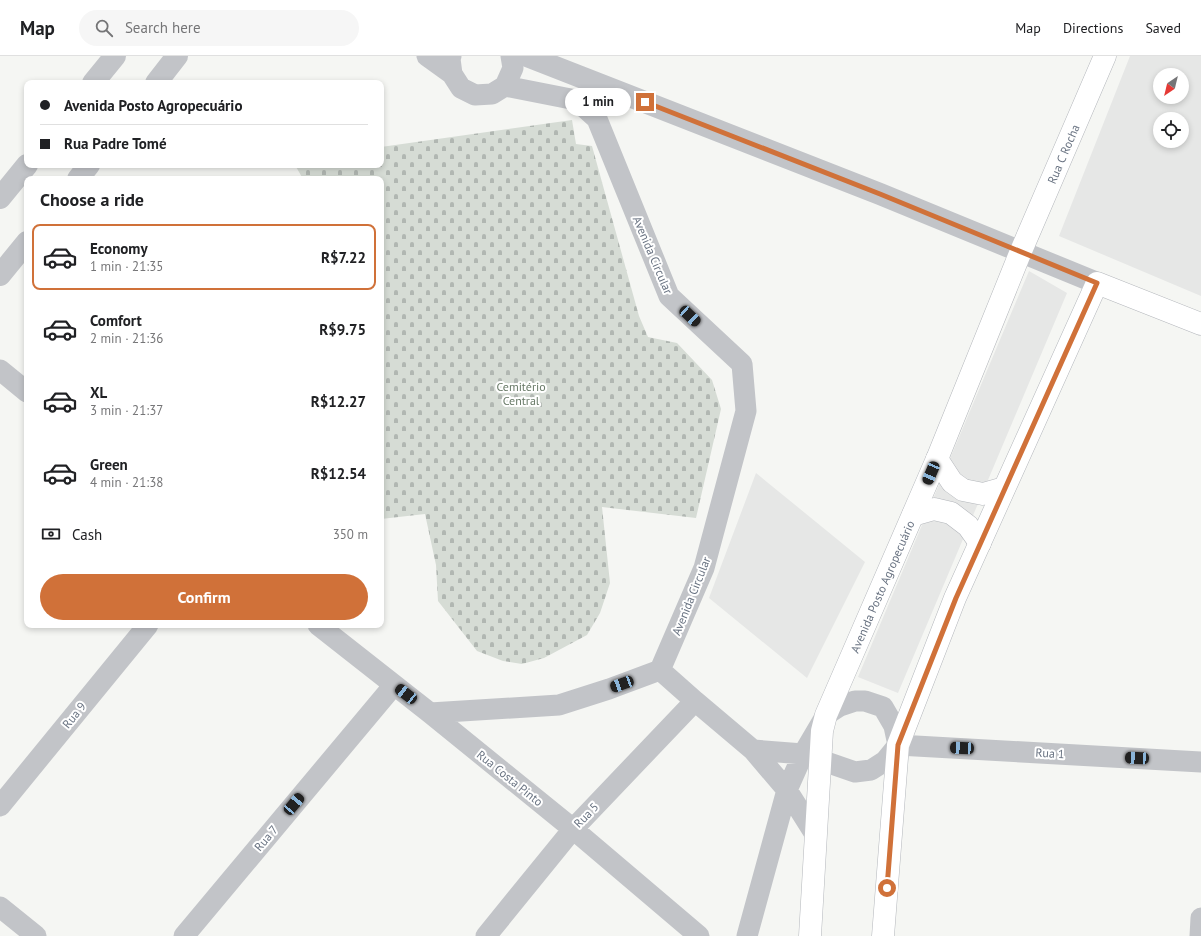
<!DOCTYPE html>
<html lang="en">
<head>
<meta charset="utf-8">
<style>
  :root { --surface:#fff; --page:#f6f6f6; --text:#202124; --muted:#757577; --line:#e0e0e0; --accent:#d07139 }
  body { margin:0; font-family:"PT Sans",sans-serif; background:var(--page); color:var(--text); height:100vh; display:flex; flex-direction:column; font-size:15px; white-space:nowrap }
  * { box-sizing:border-box; margin:0 }
  p { font-size:13px; color:var(--muted) }
  .icon { flex:none; width:22px; height:22px; fill:none; stroke:currentColor; stroke-width:2; stroke-linecap:round; stroke-linejoin:round }
  .map { position:relative; flex:1; overflow:hidden }
  .panel { position:absolute; left:24px; top:120px; width:360px; height:452px; display:flex; flex-direction:column; background:var(--surface); border-radius:8px; box-shadow:0 2px 6px #0003 }
  .panel>* { flex:none }
  .guide { position:absolute; left:24px; top:24px; width:360px; height:88px; border-radius:8px; box-shadow:0 2px 6px #0003; display:grid; align-content:center; height:88px; padding:0 16px; background:var(--surface) }
  .needle { width:26px; rotate:215deg }
  .tools { position:absolute; left:1153px; top:12px; display:grid; gap:8px }
  .tools a { display:grid; place-items:center; width:36px; height:36px; border-radius:50%; background:var(--surface); box-shadow:0 2px 6px #0003; font-size:20px }
  .end { position:absolute; width:18px; height:18px; margin:-9px; border:5px solid #d07139; background:#fff; box-shadow:0 0 0 2px #fff }
  .from { border-radius:50% }
  .bubble { position:absolute; height:28px; border-radius:14px; background:var(--surface); box-shadow:0 2px 6px #0003; font-size:13px; font-weight:800; line-height:28px; text-align:center }
  .car { position:absolute; width:12px; height:24px; margin:-12px -6px; border-radius:5px; box-shadow:0 0 3px 1px #0007; background:linear-gradient(#222 24%,#8ab4d8 0 40%,#222 0 76%,#8ab4d8 0 86%,#222 0) }
  .guide b { display:flex; align-items:center; gap:14px; height:38px; font-size:15px }
  .guide b+b { border-top:1px solid var(--line) }
  .guide i { width:10px; height:10px; background:var(--text) }
  ul { padding:0; list-style:none }
  li { display:flex; align-items:center; gap:12px; height:66px; margin:0 8px 6px; padding:0 8px; border:2px solid transparent; border-radius:8px }
  li div { flex:1 }
  li b { display:block; font-size:15px }
  li em { font-style:normal; font-weight:800 }
  li.current { border-color:var(--accent) }
  li>.icon { width:36px; height:36px; stroke-width:1.5 }
  h2 { padding:0 16px; font-size:18px; line-height:48px }
  .pay { display:flex; align-items:center; gap:10px; height:44px; padding:0 16px; font-size:15px }
  .pay p { margin-inline-start:auto }
  .action { display:flex; gap:8px; margin-top:auto; padding:8px 16px }
  .action a { flex:1; height:46px; border-radius:24px; background:var(--accent); color:#fff; font-size:16px; font-weight:800; line-height:46px; text-align:center }
  header { display:flex; align-items:center; gap:24px; box-sizing:border-box; height:56px; padding:0 20px; background:var(--surface); border-bottom:1px solid var(--line) }
  header strong { font-size:19px }
  nav { display:flex; gap:22px; margin-inline-start:auto; font-size:14px }
  .search { width:280px; height:36px; background:var(--page); display:flex; align-items:center; gap:10px; box-sizing:border-box; padding:0 14px; border-radius:22px; color:var(--muted); font-size:15px }
  .map>svg:first-child { display:block }
</style>
</head>
<body>
<header>
<strong>Map</strong>
<div class="search"><svg class="icon" aria-label="search" viewBox="0 0 24 24"><circle cx="10" cy="10" r="6"/><path d="M15 15l6 6"/></svg>Search here</div>
<nav><a>Map</a><a>Directions</a><a>Saved</a></nav>
</header>
<div class="map">
<svg width="1201" height="880" viewBox="0 0 1201 880">
  <defs>
    <pattern id="cemetery-stones" width="16" height="16" patternUnits="userSpaceOnUse"><rect width="16" height="16" fill="#d6dcd5"/><path d="M2 7V4a2 2 0 0 1 4 0v3zM10 15v-3a2 2 0 0 1 4 0v3z" fill="#b1b7b2"/></pattern>
  </defs>
  <rect width="100%" height="100%" fill="#f5f6f3"/>
  <!-- built -->
  <path fill="#e6e7e6" fill-rule="evenodd" d="M1130,0H1201V240L1059,180ZM1160,19H1182V41H1160ZM1160,63H1182V85H1160Z
    M1029,215L1067,237L898,637L858,621Z
    M756,417L865,506L807,622L709,542Z"/>
  <!-- cemetery -->
  <path fill="url(#cemetery-stones)" d="M572,64L576,88L592,90L639,260L648,281L677,287L712,324L721,353L696,462L602,451L610,527L600,557L587,579L544,602L522,608L503,605L477,595L438,545L436,509L425,458L381,463V123H303L295,109H381V91Z"/>
  <g fill="none" stroke-linecap="round" stroke-linejoin="round">
    <defs>
      <g id="secondary">
        <path d="M937,403L952,426L963,434L983,438L1004,432"/>
        <path d="M913,459L934,453L951,457L968,470L980,487"/>
        <path id="s1" d="M810,880L822,675L826,659L937,403L1021,195L1105,0"/>
        <path d="M883,880L898,689L955,542L1097,227L1201,268"/>
      </g>
    </defs>
    <!-- secondary casing -->
    <use href="#secondary" stroke="#b4b7bc" stroke-width="23"/>
    <!-- minor -->
    <path stroke="#c2c4c8" stroke-width="21" d="M427,0L452,18
      M451,0L450,3L452,18L461,32L475,39L492,38L505,30L513,12L511,0
      M0,314L27,336
      M318,569L430,657L573,773L699,880
      M660,614L695,645L753,694L787,734L816,780
      M430,657L559,649L609,633L660,614L704,512L746,355L742,308L669,240L597,63L576,44L505,30
      M898,689L1201,706
      M753,694L803,698L855,716L871,714L885,705L898,689
      M0,750L148,569
      M0,851L36,880
      M184,880L394,629
      M486,880L573,773L695,645
      M747,880L787,734L803,698L826,659L840,650L855,645H865L883,651L894,670L898,689
      M1200,880L1201,862"/>
    <!-- tertiary -->
    <path stroke="#c2c4c8" stroke-width="22" d="M527,0L880,138L1097,227
      M93,27L115,0
      M156,27L177,0
      M78,123L89,109
      M0,142L27,109
      M0,219L27,186"/>
    <!-- secondary -->
    <use href="#secondary" stroke="#fff" stroke-width="22"/>
  </g>
  <g fill="none" stroke-linecap="round" stroke-linejoin="round">
    <!-- route -->
    <path stroke="#d07139" stroke-width="5" d="M645,46L880,138L1097,227L956,542L898,689L887,832"/>
  </g>
  <g text-anchor="middle" dominant-baseline="central" stroke-width="4" stroke-linejoin="round" paint-order="stroke">
    <!-- street labels -->
    <g font-size="12" fill="#687281" stroke="#fff">
      <text stroke="none"><textPath href="#s1" startOffset="831">Rua C Rocha</textPath></text>
      <text transform="translate(653 199) rotate(67)">Avenida Circular</text>
      <text stroke="none"><textPath href="#s1" startOffset="362">Avenida Posto Agropecuário</textPath></text>
      <text transform="translate(691 540) rotate(-68)">Avenida Circular</text>
      <text transform="translate(74 659) rotate(-51)">Rua 9</text>
      <text transform="translate(1050 697) rotate(3)">Rua 1</text>
      <text transform="translate(510 722) rotate(39)">Rua Costa Pinto</text>
      <text transform="translate(586 759) rotate(-46)">Rua 5</text>
      <text transform="translate(266 782) rotate(-50)">Rua 7</text>
    </g>
    <!-- park labels -->
    <g font-size="12" fill="#677966" stroke="#fff">
      <text x="521" y="330">Cemitério<tspan x="521" dy="14">Central</tspan></text>
    </g>
  </g>
</svg>
<div class="tools">
<a><svg class="needle" viewBox="-14 -14 28 28"><path d="M0-13l5 13h-10z" fill="#e53935"/><path d="M0 13l5-13h-10z" fill="#757577"/></svg></a>
<a><svg class="icon" aria-label="locate" viewBox="0 0 24 24"><circle cx="12" cy="12" r="6"/><path d="M12 2v4M12 18v4M2 12h4M18 12h4"/></svg></a>
</div>
<i class="end from" style="left:887px;top:832px"></i>
<i class="end" style="left:645px;top:46px"></i>
<div class="bubble" style="left:565px;top:32px;width:66px">1 min</div>
<i class="car" style="left:690px;top:260px;rotate:133deg"></i>
<i class="car" style="left:931px;top:417px;rotate:203deg"></i>
<i class="car" style="left:622px;top:628px;rotate:250deg"></i>
<i class="car" style="left:406px;top:638px;rotate:308deg"></i>
<i class="car" style="left:962px;top:692px;rotate:273deg"></i>
<i class="car" style="left:1137px;top:702px;rotate:273deg"></i>
<i class="car" style="left:294px;top:748px;rotate:40deg"></i>
<div class="guide">
<b><i class="from"></i>Avenida Posto Agropecuário</b>
<b><i></i>Rua Padre Tomé</b>
</div>
<section class="panel">
<h2>Choose a ride</h2>
<ul>
<li class="current"><svg class="icon" aria-label="car" viewBox="0 0 24 24"><path d="M5 17H2v-5l4-1 3-4h7l3 4 3 1v5h-3M9 17h6M6 11h13"/><circle cx="7" cy="17" r="2"/><circle cx="17" cy="17" r="2"/></svg><div><b>Economy</b><p>1 min · 21:35</p></div><em>R$7.22</em></li>
<li><svg class="icon" aria-label="car" viewBox="0 0 24 24"><path d="M5 17H2v-5l4-1 3-4h7l3 4 3 1v5h-3M9 17h6M6 11h13"/><circle cx="7" cy="17" r="2"/><circle cx="17" cy="17" r="2"/></svg><div><b>Comfort</b><p>2 min · 21:36</p></div><em>R$9.75</em></li>
<li><svg class="icon" aria-label="car" viewBox="0 0 24 24"><path d="M5 17H2v-5l4-1 3-4h7l3 4 3 1v5h-3M9 17h6M6 11h13"/><circle cx="7" cy="17" r="2"/><circle cx="17" cy="17" r="2"/></svg><div><b>XL</b><p>3 min · 21:37</p></div><em>R$12.27</em></li>
<li><svg class="icon" aria-label="car" viewBox="0 0 24 24"><path d="M5 17H2v-5l4-1 3-4h7l3 4 3 1v5h-3M9 17h6M6 11h13"/><circle cx="7" cy="17" r="2"/><circle cx="17" cy="17" r="2"/></svg><div><b>Green</b><p>4 min · 21:38</p></div><em>R$12.54</em></li>
</ul>
<div class="pay"><svg class="icon" aria-label="cash" viewBox="0 0 24 24"><path d="M3 7h18v10H3z"/><circle cx="12" cy="12" r="2"/></svg>Cash<p>350 m</p></div>
<div class="action"><a>Confirm</a></div>
</section>
</div>
</body>
</html>
